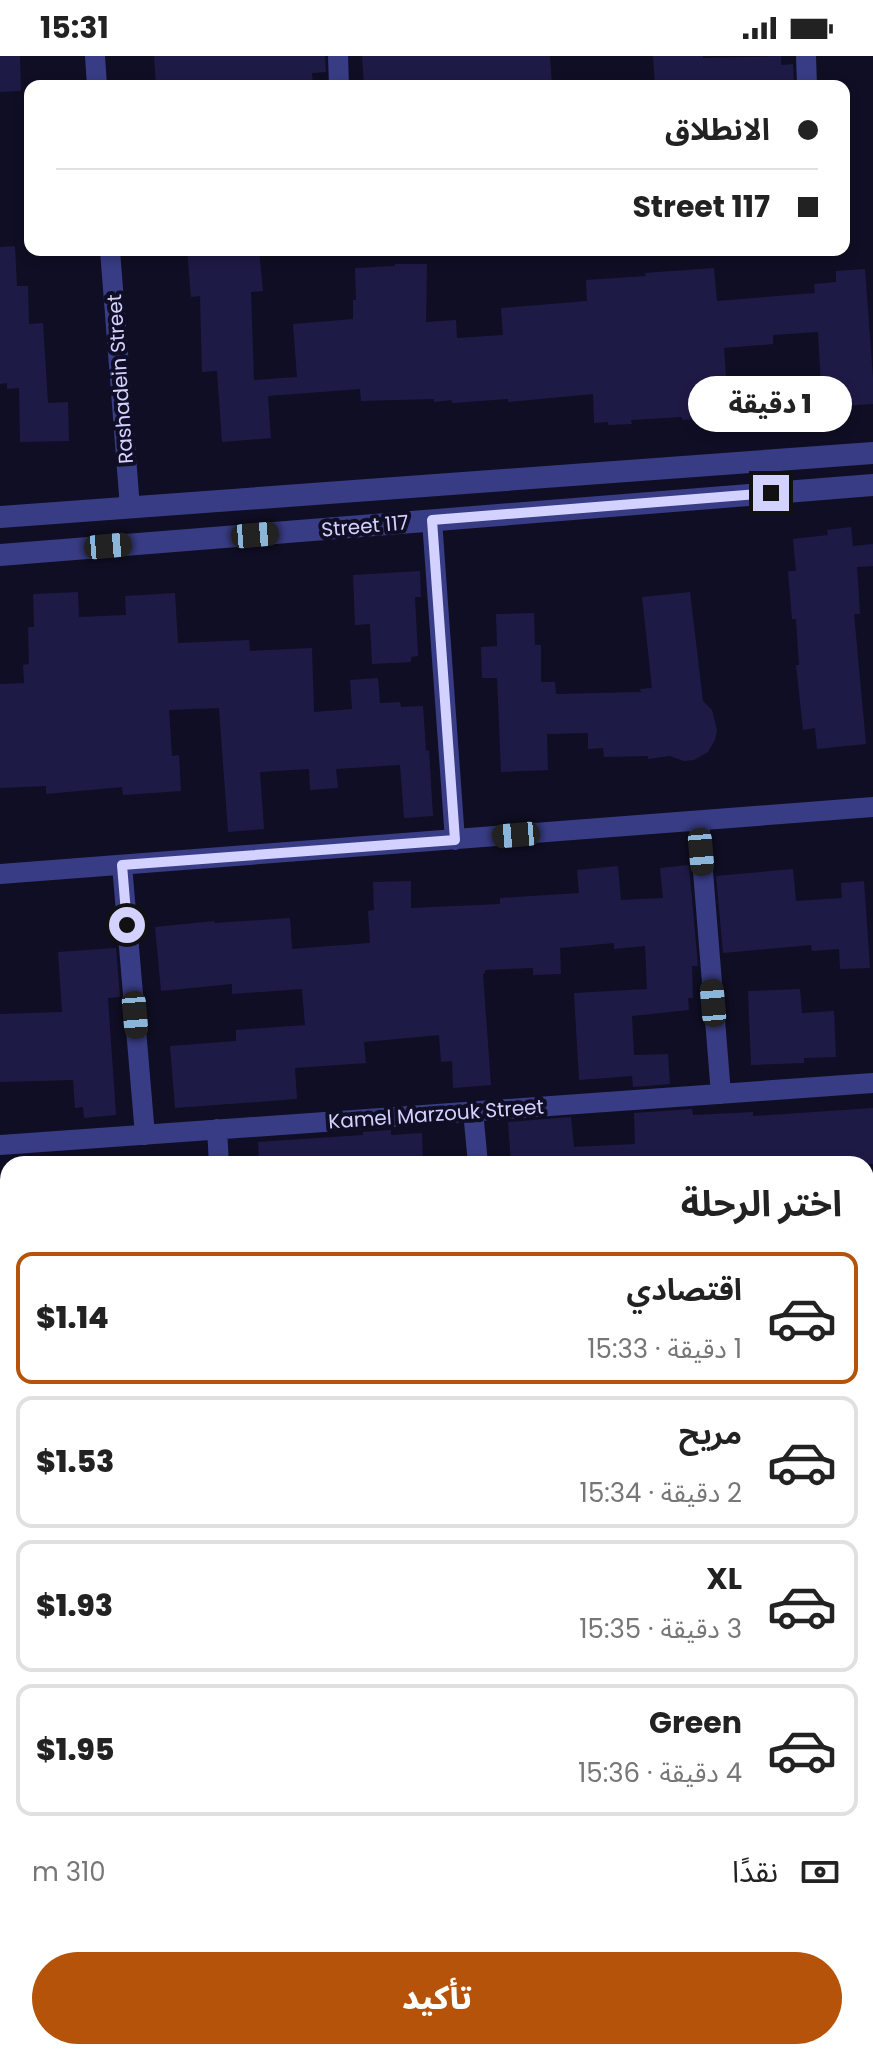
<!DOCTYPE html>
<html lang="ar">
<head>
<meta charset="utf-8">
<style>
  :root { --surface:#fff; --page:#f6f6f6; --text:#222; --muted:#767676; --line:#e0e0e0; --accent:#b45309 }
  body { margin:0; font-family:Poppins,"Noto Sans Arabic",sans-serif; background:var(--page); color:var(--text); direction:rtl; height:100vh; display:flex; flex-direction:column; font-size:30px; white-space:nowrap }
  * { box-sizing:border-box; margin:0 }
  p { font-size:26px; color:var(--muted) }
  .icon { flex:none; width:44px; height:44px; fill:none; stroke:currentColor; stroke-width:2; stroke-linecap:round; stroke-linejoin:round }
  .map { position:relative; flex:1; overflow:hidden; direction:ltr }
  .panel { position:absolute; left:0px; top:1100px; width:874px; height:904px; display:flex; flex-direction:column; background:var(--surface); border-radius:24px 24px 0 0; box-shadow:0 4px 12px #0003; direction:rtl }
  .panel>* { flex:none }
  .top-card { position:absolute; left:24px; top:24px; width:826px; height:176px; border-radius:16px; box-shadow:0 4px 12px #0003; direction:rtl; display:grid; align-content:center; height:176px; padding:0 32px; background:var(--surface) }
  .end { position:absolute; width:36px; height:36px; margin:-18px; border:10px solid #d2d1ff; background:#111; box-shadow:0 0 0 4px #111 }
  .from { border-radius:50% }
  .bubble { position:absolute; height:56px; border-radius:28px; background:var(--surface); box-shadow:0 4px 12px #0003; font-size:26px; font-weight:800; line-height:56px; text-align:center; direction:rtl }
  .car { position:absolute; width:24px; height:48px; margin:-24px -12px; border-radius:10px; box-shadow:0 0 6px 2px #0007; background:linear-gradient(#222 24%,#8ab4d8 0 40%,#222 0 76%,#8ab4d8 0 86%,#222 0) }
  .top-card b { display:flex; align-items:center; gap:28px; height:76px; font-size:30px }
  .top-card b+b { border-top:2px solid var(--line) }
  .top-card i { width:20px; height:20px; background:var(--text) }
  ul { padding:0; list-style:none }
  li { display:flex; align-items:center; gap:24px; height:132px; margin:0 16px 12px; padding:0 16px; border:4px solid var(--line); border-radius:16px }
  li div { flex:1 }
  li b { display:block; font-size:30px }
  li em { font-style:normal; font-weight:800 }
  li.active { border-color:var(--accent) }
  li>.icon { width:72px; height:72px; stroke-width:1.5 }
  h2 { padding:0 32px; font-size:36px; line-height:96px }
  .pay { display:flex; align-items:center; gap:20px; height:88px; padding:0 32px; font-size:30px }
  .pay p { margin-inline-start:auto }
  .cta { display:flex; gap:16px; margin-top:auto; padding:16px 32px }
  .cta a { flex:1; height:92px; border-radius:48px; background:var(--accent); color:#fff; font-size:32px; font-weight:800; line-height:92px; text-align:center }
  .status { display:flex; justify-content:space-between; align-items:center; height:56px; padding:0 40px; background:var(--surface); direction:ltr }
  .status svg { height:22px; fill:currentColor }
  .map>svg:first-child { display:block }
</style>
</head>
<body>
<div class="status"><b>15:31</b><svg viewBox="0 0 49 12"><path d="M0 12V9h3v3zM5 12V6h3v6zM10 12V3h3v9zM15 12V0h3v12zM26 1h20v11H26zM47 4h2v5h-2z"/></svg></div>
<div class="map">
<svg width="873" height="2004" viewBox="0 0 873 2004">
  <rect width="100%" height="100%" fill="#100e24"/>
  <!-- building -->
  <path fill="#1e1a46" d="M0,0H20L21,35L0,36Z
    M154,0H325L326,16L312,17L313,30H156Z
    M362,0H550L552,30H364Z
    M653,0H703V2L781,0V9L793,8L794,27L783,28V30H655Z
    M15,190L17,230H28L29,268L43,267L48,347L68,346L69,385L20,386L19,332L7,333V327L0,328V191Z
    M187,194H259L263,235L251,236L254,324L297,321L293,268L353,263V244H356L355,212L395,210V208H427L426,266L456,264L457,282L503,279L501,252L587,245L586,224L646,220L645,217L714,212L717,245L815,237L814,228L836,226V215L865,213L873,322V348L845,350L844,347L806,350L804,332L821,330L818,276L773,279V288L724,292L729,361L682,364V361L631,364L632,368L608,369V366L594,367L593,338L508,346V343L452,347V344L434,346V343L361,345L360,333L268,340L271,382L222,386L217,315L202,316L200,240L191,241Z
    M851,471L853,490L873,488V510L857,511L860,558H854L866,688L817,693L815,672L803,674L796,609H799L796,563H792L788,515H796L793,483L828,479L827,474Z
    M420,515L421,541H415L418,600L411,601V606L372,608L370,568L355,569L353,519Z
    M78,536L79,561L126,559L125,540L175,537L178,587L249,584L250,595L312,592L314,656L352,653L350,624L378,622L380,647L400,646L401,651L423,650L426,695L429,694L433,760L404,762L400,709L336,713L338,732L310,734L309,713L260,716L264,773L228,776L219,652L169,654L172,700L179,699L181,735L123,739L122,731L46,738V730L0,732V628L24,627L23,609L29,608L28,571H34L33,538Z
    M690,536L703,645L712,654L717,674L715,684L708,696L694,704L684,705L670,700L648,703V700L604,701L603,692L588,693V677L547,678L548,714L501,716L497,622H482L481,591L497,590L496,558L534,557L535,589H541V626H555L556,638L641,636L640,633L652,632L642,541Z
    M689,809L698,910H692L693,942H688L689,954L632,960L634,999L668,998L670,1028L633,1031L632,1020L579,1024L574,937L647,933L645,890L614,893V887L560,892L561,918L533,919V912L485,914V917L483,918L491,1029L453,1032L452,1005L441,1006L439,979L364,986L366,1007L295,1012L297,1043L175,1052L170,990L236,985V974L305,969L302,933L232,938V928L161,935L155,871L214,865L215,867L290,862L292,893L370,887L368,855L374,854L373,826L411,825V852L500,848V842L579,837L577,814L618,810L621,844L663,842L660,812Z
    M793,813L796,845L842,842L841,827L864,825L870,912L840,913L839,893L812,895L811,889L723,897L716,820Z
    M116,892L120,941L108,942L116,1059L84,1062L83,1051L75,1052L73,1024L0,1026V958L62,956L58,896Z
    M800,933L802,957L834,955L836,1001L804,1002V1007L751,1009L748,935Z
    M873,1052V1108H821V1102L784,1104L785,1108H511L508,1066L571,1061L574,1091L635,1088L634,1057L692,1053L693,1059L753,1056V1060Z
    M391,1074V1079L422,1077L423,1108H259L258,1086L363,1079V1076Z"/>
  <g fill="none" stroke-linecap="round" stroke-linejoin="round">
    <!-- minor -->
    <path stroke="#383c84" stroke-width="20" d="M95,0L97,30
      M338,0L339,30
      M806,0L807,30
      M110,194L130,452
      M432,464L455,784
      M699,766L721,1038
      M122,809L145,1079
      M0,818L873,751
      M473,1055L478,1108
      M217,1073L219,1108
      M0,1089L873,1027
      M866,1206H873
      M872,1515L873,1503
      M0,1578L8,1577
      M866,1681L873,1680
      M866,1878H873
      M0,1964L8,1963
      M83,1996V2004
      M180,1996V2004
      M301,1996L302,2004
      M553,1996V2004
      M800,1996V2004"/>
    <!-- tertiary -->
    <path stroke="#383c84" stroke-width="22" d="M0,461L873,397
      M0,499L873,429"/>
  </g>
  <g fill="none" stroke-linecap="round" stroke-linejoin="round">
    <!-- route -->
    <path stroke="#d2d1ff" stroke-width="10" d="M127,869L122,809L455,784L432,464L771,437"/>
  </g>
  <g text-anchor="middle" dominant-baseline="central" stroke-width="8" stroke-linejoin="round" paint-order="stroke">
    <!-- street labels -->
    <g font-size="20" fill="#d2d1ff" stroke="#100e24">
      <text transform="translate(120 323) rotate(-94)">Rashadein Street</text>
      <text transform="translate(365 470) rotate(-5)">Street 117</text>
      <text transform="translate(436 1058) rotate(-4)">Kamel Marzouk Street</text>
    </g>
  </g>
</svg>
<i class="end from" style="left:127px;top:869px"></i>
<i class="end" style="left:771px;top:437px"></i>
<div class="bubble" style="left:688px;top:320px;width:164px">1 دقيقة</div>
<i class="car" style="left:255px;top:479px;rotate:85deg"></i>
<i class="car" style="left:108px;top:490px;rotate:85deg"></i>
<i class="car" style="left:516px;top:779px;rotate:265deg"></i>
<i class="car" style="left:701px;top:796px;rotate:175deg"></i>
<i class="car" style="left:713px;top:947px;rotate:355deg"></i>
<i class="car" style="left:135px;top:959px;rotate:175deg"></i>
<div class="top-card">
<b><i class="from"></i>الانطلاق</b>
<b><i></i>Street 117</b>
</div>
<section class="panel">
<h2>اختر الرحلة</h2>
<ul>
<li class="active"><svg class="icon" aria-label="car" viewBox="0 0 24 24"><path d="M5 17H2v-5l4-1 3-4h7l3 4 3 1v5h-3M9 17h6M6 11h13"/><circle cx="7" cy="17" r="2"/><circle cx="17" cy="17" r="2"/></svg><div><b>اقتصادي</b><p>1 دقيقة · 15:33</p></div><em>$1.14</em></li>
<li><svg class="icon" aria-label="car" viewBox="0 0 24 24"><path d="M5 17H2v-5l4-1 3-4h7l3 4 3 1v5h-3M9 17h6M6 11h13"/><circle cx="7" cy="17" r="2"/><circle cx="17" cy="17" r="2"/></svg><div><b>مريح</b><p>2 دقيقة · 15:34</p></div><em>$1.53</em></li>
<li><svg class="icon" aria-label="car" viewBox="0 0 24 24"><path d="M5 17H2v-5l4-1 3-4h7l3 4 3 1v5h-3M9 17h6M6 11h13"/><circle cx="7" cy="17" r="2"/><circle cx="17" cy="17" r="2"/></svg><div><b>XL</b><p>3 دقيقة · 15:35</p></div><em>$1.93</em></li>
<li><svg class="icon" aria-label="car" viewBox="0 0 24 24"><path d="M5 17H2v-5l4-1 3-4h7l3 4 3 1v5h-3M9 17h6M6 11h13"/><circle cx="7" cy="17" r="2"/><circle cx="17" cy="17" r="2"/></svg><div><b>Green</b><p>4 دقيقة · 15:36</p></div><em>$1.95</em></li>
</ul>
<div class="pay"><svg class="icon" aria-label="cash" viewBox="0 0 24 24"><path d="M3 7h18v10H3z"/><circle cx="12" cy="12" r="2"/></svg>نقدًا<p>310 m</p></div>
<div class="cta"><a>تأكيد</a></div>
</section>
</div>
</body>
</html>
